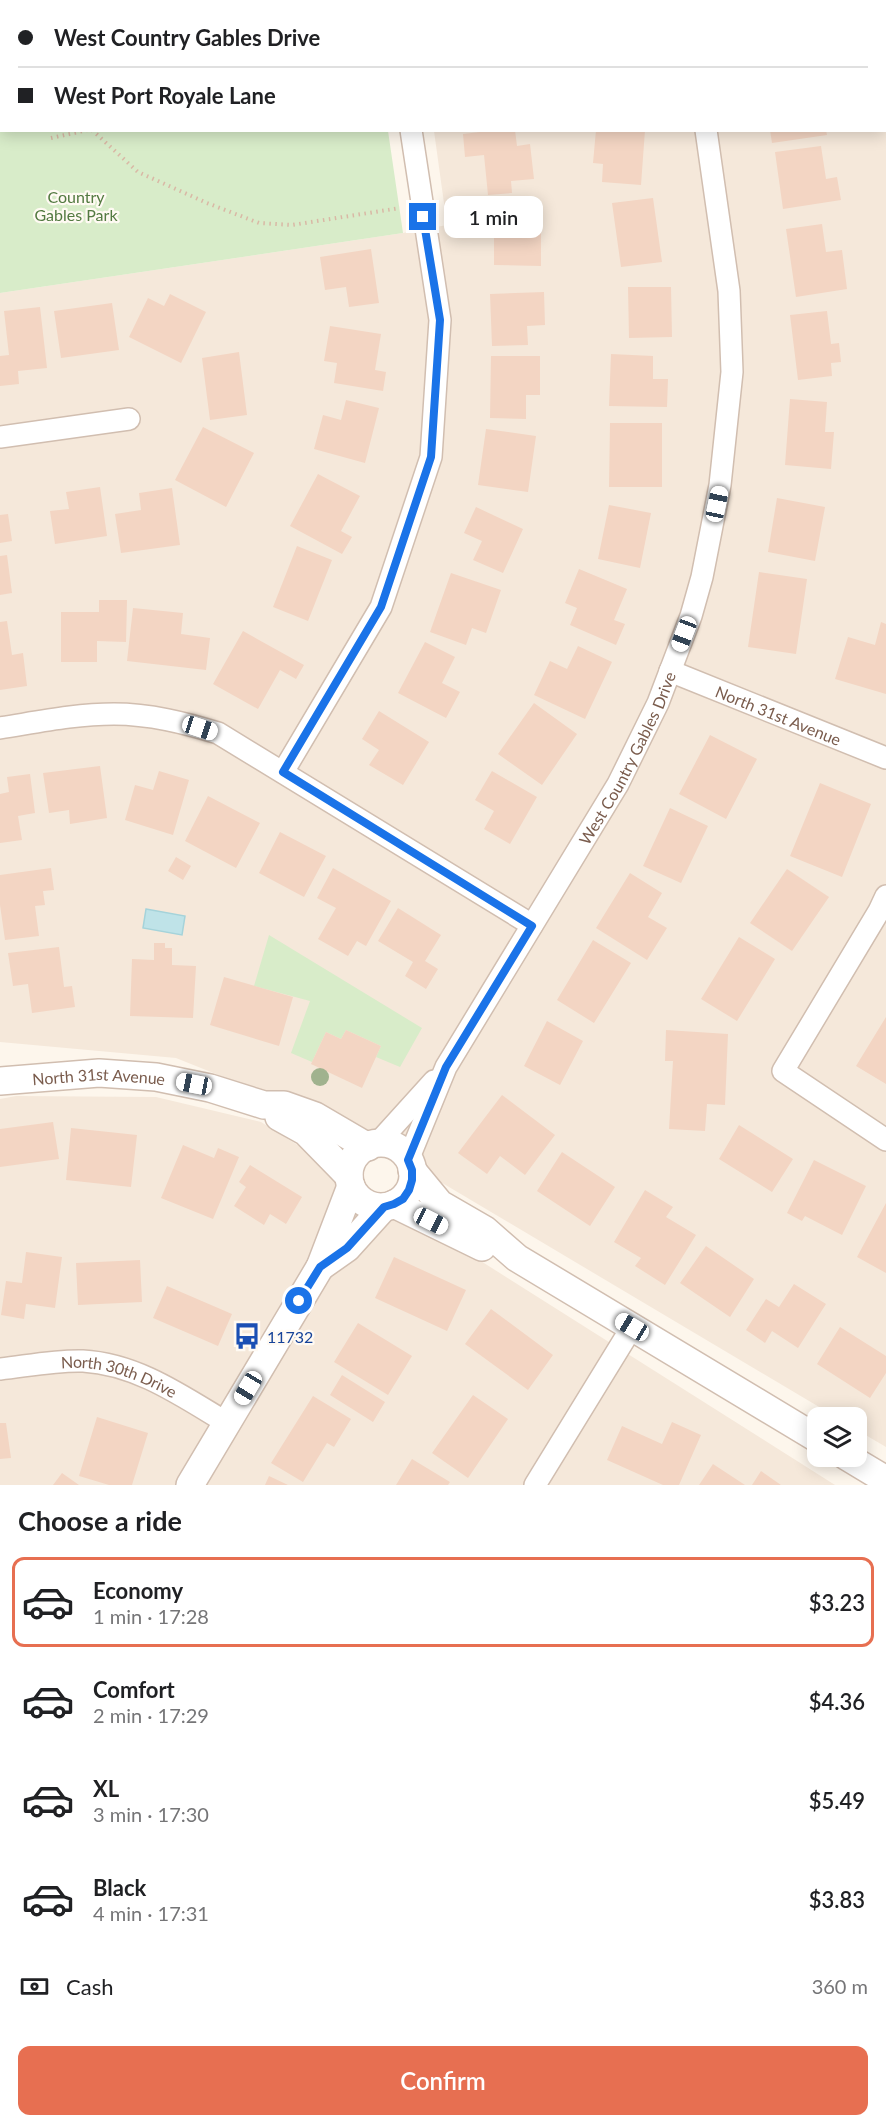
<!DOCTYPE html>
<html lang="en">
<head>
<meta charset="utf-8">
<style>
  :root { --surface:#fff; --page:#f6f6f6; --text:#202124; --muted:#757577; --line:#e0e0e0; --accent:#e76f51 }
  body { margin:0; font-family:Lato,sans-serif; background:var(--page); color:var(--text); height:100vh; display:flex; flex-direction:column; font-size:22px; white-space:nowrap }
  * { box-sizing:border-box; margin:0 }
  p { font-size:20px; color:var(--muted) }
  .icon { flex:none; width:33px; height:33px; fill:none; stroke:currentColor; stroke-width:2; stroke-linecap:round; stroke-linejoin:round }
  .map { position:relative; height:1485px; overflow:hidden }
  .drawer { display:flex; flex-direction:column; background:var(--surface); flex:1 }
  .drawer>* { flex:none }
  .banner { position:absolute; left:0px; top:0px; width:886px; height:132px; box-shadow:0 3px 15px #0003; display:grid; align-content:center; height:132px; padding:0 18px; background:var(--surface) }
  .tools { position:absolute; left:807px; top:1407px; display:grid; gap:12px }
  .tools a { display:grid; place-items:center; width:60px; height:60px; border-radius:12px; background:var(--surface); box-shadow:0 3px 15px #0003; font-size:30px }
  .end { position:absolute; width:27px; height:27px; margin:-14px; border:8px solid #1a73e8; background:#fff; box-shadow:0 0 0 3px #fff }
  .from { border-radius:50% }
  .bubble { position:absolute; height:42px; border-radius:12px; background:var(--surface); box-shadow:0 3px 15px #0003; font-size:20px; font-weight:600; line-height:42px; text-align:center }
  .car { position:absolute; width:18px; height:36px; margin:-18px -9px; border-radius:8px; box-shadow:0 0 4px 2px #0007; background:linear-gradient(#fff 24%,#345 0 40%,#fff 0 76%,#345 0 86%,#fff 0) }
  .banner b { display:flex; align-items:center; gap:21px; height:57px; font-size:22px }
  .banner b+b { border-top:2px solid var(--line) }
  .banner i { width:15px; height:15px; background:var(--text) }
  ul { padding:0; list-style:none }
  li { display:flex; align-items:center; gap:18px; height:90px; margin:0 12px 9px; padding:0 6px; border:3px solid transparent; border-radius:12px }
  li div { flex:1 }
  li b { display:block; font-size:22px }
  li em { font-style:normal; font-weight:600 }
  li.active { border-color:var(--accent) }
  li>.icon { width:54px; height:54px; stroke-width:1.5 }
  h2 { padding:0 18px; font-size:27px; line-height:72px }
  .pay { display:flex; align-items:center; gap:15px; height:66px; padding:0 18px; font-size:22px }
  .pay p { margin-inline-start:auto }
  .action { display:flex; gap:12px; margin-top:auto; padding:12px 18px }
  .action a { flex:1; height:69px; border-radius:12px; background:var(--accent); color:#fff; font-size:24px; font-weight:600; line-height:69px; text-align:center }
  .map>svg:first-child { display:block }
</style>
</head>
<body>
<div class="map">
<svg width="886" height="1485" viewBox="0 0 886 1485">
  <rect width="100%" height="100%" fill="#fdf6ec"/>
  <!-- residential -->
  <path fill="#f5e8da" d="M414,0H886V1447L857,1430L856,1418L836,1417L348,1127L176,1058L0,1042V293L403,233L447,225L434,131L885,130V2Z
    M16,1096L156,1097L261,1122L835,1485H0V1099Z"/>
  <!-- green -->
  <path fill="#d8ecc9" d="M0,0H369V1L2,2V130L388,131L403,233L0,293Z
    M269,935L422,1028L400,1067L376,1057L381,1046L346,1030L341,1039L326,1032L312,1062L291,1053L310,1001L254,986Z"/>
  <!-- water -->
  <path fill="#bfe3e8" stroke="#a5d3da" stroke-width="1.5" d="M146,909L185,916L182,935L143,928Z"/>
  <!-- building -->
  <path fill="#f3d5c3" d="M497,130H515L517,146L530,144L534,179L511,181L512,193L488,195L484,155L465,157L463,134Z
    M596,130H645L641,185L602,182L603,164L593,163Z
    M770,130H826L827,135L772,143Z
    M821,146L826,179L837,177L841,200L783,209L775,152Z
    M653,198L662,262L621,267L612,203Z
    M480,204L532,205L531,231H541V266L494,265V235H480Z
    M822,224L826,252L842,250L847,289L796,297L786,229Z
    M371,249L379,303L349,307L346,287L325,290L320,257Z
    M628,287H671L672,337L629,338Z
    M544,292L545,325L527,326L528,345L492,346L490,294Z
    M170,294L206,312L181,363L129,337L148,298L164,306Z
    M112,303L119,350L61,358L54,311Z
    M40,307L47,368L18,371L19,384L0,386V356L9,355L4,311Z
    M827,311L831,344L839,343L841,362L831,363L832,376L798,380L790,315Z
    M330,326L381,334L375,370L386,372L383,391L334,383L337,363L324,361Z
    M239,352L247,415L210,420L202,358Z
    M611,354L653,356V379H668L667,407L609,406Z
    M491,356H540V395H526V419L490,418Z
    M790,399L827,402L825,432H834L831,469L785,465Z
    M346,400L379,408L365,463L314,449L323,415L341,420Z
    M610,423H662V487H609Z
    M203,427L254,453L226,507L175,480Z
    M486,429L536,436L528,492L478,485Z
    M318,474L360,496L341,531L352,537L342,554L290,526Z
    M100,487L107,536L55,544L50,511L69,509L66,492Z
    M172,488L180,545L121,553L115,514L141,510L139,493Z
    M777,498L825,507L815,561L768,552Z
    M609,505L651,513L640,568L598,559Z
    M476,507L523,529L503,573L473,560L482,541L464,533Z
    M8,514L12,541L0,543V515Z
    M297,546L332,560L308,621L273,607Z
    M7,555L12,593L0,595V556Z
    M579,569L627,589L614,620L625,624L616,645L570,625L577,608L565,603Z
    M759,572L807,579L796,654L748,647Z
    M451,573L501,590L486,633L472,628L466,645L430,632Z
    M99,600H127L126,642L97,641V662H61V612H99Z
    M133,608L183,613L181,634L210,638L206,670L127,661Z
    M7,621L12,655L23,653L27,686L0,690V622Z
    M881,622L886,624V694L835,679L848,637L875,645Z
    M243,631L304,665L296,679L280,670L258,709L213,684Z
    M425,642L455,657L442,683L460,692L446,718L398,693Z
    M578,646L612,662L585,719L534,695L550,661L567,669Z
    M534,703L577,734L542,785L498,754Z
    M379,711L429,742L403,785L369,765L379,750L362,739Z
    M710,735L757,759L726,819L679,794Z
    M100,766L107,818L70,824L69,810L49,813L43,773Z
    M159,771L189,780L173,835L125,820L135,785L153,790Z
    M492,771L537,797L510,844L484,829L494,811L475,800Z
    M30,774L35,813L18,816L22,840L0,843V794L9,792L7,777Z
    M820,783L871,804L842,877L790,856Z
    M208,796L260,823L236,868L185,841Z
    M670,808L708,826L681,883L643,866Z
    M280,832L326,856L304,897L259,873Z
    M176,857L191,866L183,880L168,871Z
    M51,868L54,890L43,891L45,905L35,906L39,936L5,940L0,905V875Z
    M333,868L391,901L366,946L357,941L348,956L318,939L336,908L317,898Z
    M787,869L829,897L792,951L750,923Z
    M630,873L662,893L648,917L667,928L647,960L596,928Z
    M398,908L441,935L425,961L438,969L426,989L405,976L413,962L378,941Z
    M739,937L775,959L737,1021L701,999Z
    M593,940L631,963L594,1023L557,1000Z
    M154,943H165V948H172V965L196,966L193,1018L130,1016L132,959L154,960Z
    M59,947L64,987L72,986L75,1007L32,1013L28,984L13,986L8,953Z
    M224,977L293,997L279,1046L210,1025Z
    M886,1017V1084L856,1066Z
    M547,1021L583,1041L560,1085L524,1066Z
    M346,1030L381,1046L362,1088L311,1064L326,1032L341,1039Z
    M666,1030L728,1034L725,1105L707,1104L705,1131L669,1129L673,1061H665Z
    M502,1095L555,1135L525,1175L500,1156L487,1174L458,1153Z
    M53,1122L59,1159L0,1167V1129Z
    M739,1125L793,1159L772,1192L719,1159Z
    M71,1128L137,1135L131,1187L66,1180Z
    M183,1145L214,1158L218,1148L239,1157L213,1219L161,1198Z
    M562,1152L615,1187L590,1226L537,1191Z
    M814,1160L866,1186L842,1235L805,1216L802,1221L787,1213Z
    M250,1165L302,1197L286,1224L270,1214L264,1225L234,1206L246,1187L239,1182Z
    M645,1190L673,1207L666,1217L696,1235L665,1285L635,1266L641,1258L614,1242Z
    M886,1203V1273L857,1257Z
    M706,1246L754,1279L730,1317L680,1283Z
    M26,1252L62,1257L55,1308L26,1304L24,1319L1,1315L6,1281L22,1283Z
    M394,1257L466,1290L447,1331L375,1298Z
    M140,1260L142,1302L78,1305L76,1263Z
    M794,1284L826,1304L798,1348L772,1331L765,1343L746,1330L766,1299L779,1307Z
    M167,1286L232,1314L218,1346L153,1318Z
    M491,1309L553,1355L528,1390L465,1344Z
    M358,1323L412,1356L388,1395L334,1362Z
    M840,1327L886,1356V1373L870,1398L817,1364Z
    M342,1375L385,1402L373,1422L330,1395Z
    M473,1395L508,1419L468,1478L432,1453Z
    M313,1396L351,1419L334,1447L327,1443L303,1482L271,1463Z
    M97,1417L148,1433L132,1485H109L79,1476Z
    M672,1422L701,1435L679,1485H663L607,1460L622,1426L662,1444Z
    M0,1423H6L11,1458L0,1459Z
    M412,1459L450,1482L448,1485H396Z
    M713,1464L745,1485H699Z
    M761,1471L781,1485H752Z
    M62,1473L79,1485H53Z
    M269,1476L288,1485H265Z"/>
  <g fill="none" stroke-linecap="round" stroke-linejoin="round">
    <defs>
      <g id="minor">
        <path d="M392,0V2"/>
        <path d="M686,0L687,2"/>
        <path d="M0,437L129,419"/>
        <path id="s1" d="M670,671L886,758"/>
        <path d="M0,728C38,722 76,714 114,714C150,714 185,723 218,733L532,925"/>
        <path d="M283,772L381,607L431,457L440,320L411,130"/>
        <path d="M886,896L879,911L783,1071L886,1140"/>
        <path d="M377,1144L434,1081"/>
        <path id="s2" d="M408,1160L446,1067L618,784L658,703L691,616L702,577L720,485L732,372L729,291L706,130"/>
        <path id="s3" d="M0,1369C27,1366 56,1360 83,1361C137,1364 182,1396 227,1423"/>
        <path d="M535,1485L632,1327"/>
      </g>
      <g id="tertiary">
        <path id="s4" d="M0,1081L99,1073L156,1077L210,1088L264,1105H284L315,1116L368,1147"/>
        <path d="M279,1117L306,1132L349,1176"/>
        <circle cx="381" cy="1175" r="32"/>
        <path d="M412,1170L440,1204L485,1230L517,1258L818,1439"/>
        <path d="M394,1204L482,1247"/>
        <path d="M320,1267L347,1248L384,1207"/>
        <path d="M846,1456L886,1480"/>
        <path d="M190,1485L320,1267L351,1186"/>
      </g>
    </defs>
    <!-- minor casing -->
    <use href="#minor" stroke="#d1beb0" stroke-width="24"/>
    <!-- tertiary casing -->
    <use href="#tertiary" stroke="#d1beb0" stroke-width="30"/>
    <!-- path -->
    <path stroke="#d9b8a5" stroke-width="4" stroke-dasharray="1.5 4.5" stroke-linecap="butt" d="M0,19H2
      M92,130L138,172L207,203L259,223L292,225L400,208
      M51,138L88,130"/>
    <!-- minor -->
    <use href="#minor" stroke="#fff" stroke-width="21"/>
    <!-- tertiary -->
    <use href="#tertiary" stroke="#fff" stroke-width="27"/>
  </g>
  <!-- trees -->
  <circle fill="#a0b28e" cx="320" cy="1077" r="9"/>
  <g fill="none" stroke-linecap="round" stroke-linejoin="round">
    <!-- route -->
    <path stroke="#1a73e8" stroke-width="8" d="M299,1301L320,1267L347,1248L384,1207L394,1204L403,1199L409,1190L412,1180V1170L408,1160L446,1067L532,926L283,772L381,607L431,457L440,320L423,217"/>
  </g>
  <!-- icons -->
  <defs>
    <symbol id="bus-bare" viewBox="-9 -9 18 18"><path d="M-5-6H5V4H4V6H2V4H-2V6H-4V4H-5ZM-3.5-4V0h7V-4ZM-3.5 1.2v1.5H-2V1.2ZM2 1.2v1.5H3.5V1.2Z" fill="#1a4fb4" stroke="#fffaf3" stroke-width="2.5" paint-order="stroke"/></symbol>
  </defs>
  <g fill-rule="evenodd">
    <use href="#bus-bare" x="228" y="1317" width="38" height="38"/>
  </g>
  <g text-anchor="middle" dominant-baseline="central" stroke-width="4.5" stroke-linejoin="round" paint-order="stroke">
    <!-- park labels -->
    <g font-size="16" fill="#537a41" stroke="#fffaf3">
      <text x="76" y="196">Country<tspan x="76" dy="18">Gables Park</tspan></text>
    </g>
    <!-- street labels -->
    <g font-size="16" fill="#7a5c4d" stroke="#fffaf3">
      <text stroke="none"><textPath href="#s1" startOffset="117">North 31st Avenue</textPath></text>
      <text stroke="none"><textPath href="#s2" startOffset="459">West Country Gables Drive</textPath></text>
      <text stroke="none"><textPath href="#s4" startOffset="99">North 31st Avenue</textPath></text>
      <text stroke="none"><textPath href="#s3" startOffset="122">North 30th Drive</textPath></text>
    </g>
    <!-- transit labels -->
    <g font-size="16" fill="#164399" stroke="#fffaf3" text-anchor="start">
      <text x="267" y="1336">11732</text>
    </g>
  </g>
</svg>
<div class="tools">
<a><svg class="icon" aria-label="layers" viewBox="0 0 24 24"><path d="M12 4l9 5-9 5-9-5zM3 14l9 5 9-5"/></svg></a>
</div>
<i class="end from" style="left:299px;top:1301px"></i>
<i class="end" style="left:423px;top:217px"></i>
<div class="bubble" style="left:444px;top:196px;width:99px">1 min</div>
<i class="car" style="left:717px;top:504px;rotate:12deg"></i>
<i class="car" style="left:684px;top:634px;rotate:201deg"></i>
<i class="car" style="left:200px;top:728px;rotate:108deg"></i>
<i class="car" style="left:194px;top:1084px;rotate:281deg"></i>
<i class="car" style="left:431px;top:1221px;rotate:117deg"></i>
<i class="car" style="left:632px;top:1327px;rotate:301deg"></i>
<i class="car" style="left:248px;top:1388px;rotate:211deg"></i>
<div class="banner">
<b><i class="from"></i>West Country Gables Drive</b>
<b><i></i>West Port Royale Lane</b>
</div>
</div>
<section class="drawer">
<h2>Choose a ride</h2>
<ul>
<li class="active"><svg class="icon" aria-label="car" viewBox="0 0 24 24"><path d="M5 17H2v-5l4-1 3-4h7l3 4 3 1v5h-3M9 17h6M6 11h13"/><circle cx="7" cy="17" r="2"/><circle cx="17" cy="17" r="2"/></svg><div><b>Economy</b><p>1 min · 17:28</p></div><em>$3.23</em></li>
<li><svg class="icon" aria-label="car" viewBox="0 0 24 24"><path d="M5 17H2v-5l4-1 3-4h7l3 4 3 1v5h-3M9 17h6M6 11h13"/><circle cx="7" cy="17" r="2"/><circle cx="17" cy="17" r="2"/></svg><div><b>Comfort</b><p>2 min · 17:29</p></div><em>$4.36</em></li>
<li><svg class="icon" aria-label="car" viewBox="0 0 24 24"><path d="M5 17H2v-5l4-1 3-4h7l3 4 3 1v5h-3M9 17h6M6 11h13"/><circle cx="7" cy="17" r="2"/><circle cx="17" cy="17" r="2"/></svg><div><b>XL</b><p>3 min · 17:30</p></div><em>$5.49</em></li>
<li><svg class="icon" aria-label="car" viewBox="0 0 24 24"><path d="M5 17H2v-5l4-1 3-4h7l3 4 3 1v5h-3M9 17h6M6 11h13"/><circle cx="7" cy="17" r="2"/><circle cx="17" cy="17" r="2"/></svg><div><b>Black</b><p>4 min · 17:31</p></div><em>$3.83</em></li>
</ul>
<div class="pay"><svg class="icon" aria-label="cash" viewBox="0 0 24 24"><path d="M3 7h18v10H3z"/><circle cx="12" cy="12" r="2"/></svg>Cash<p>360 m</p></div>
<div class="action"><a>Confirm</a></div>
</section>
</body>
</html>
